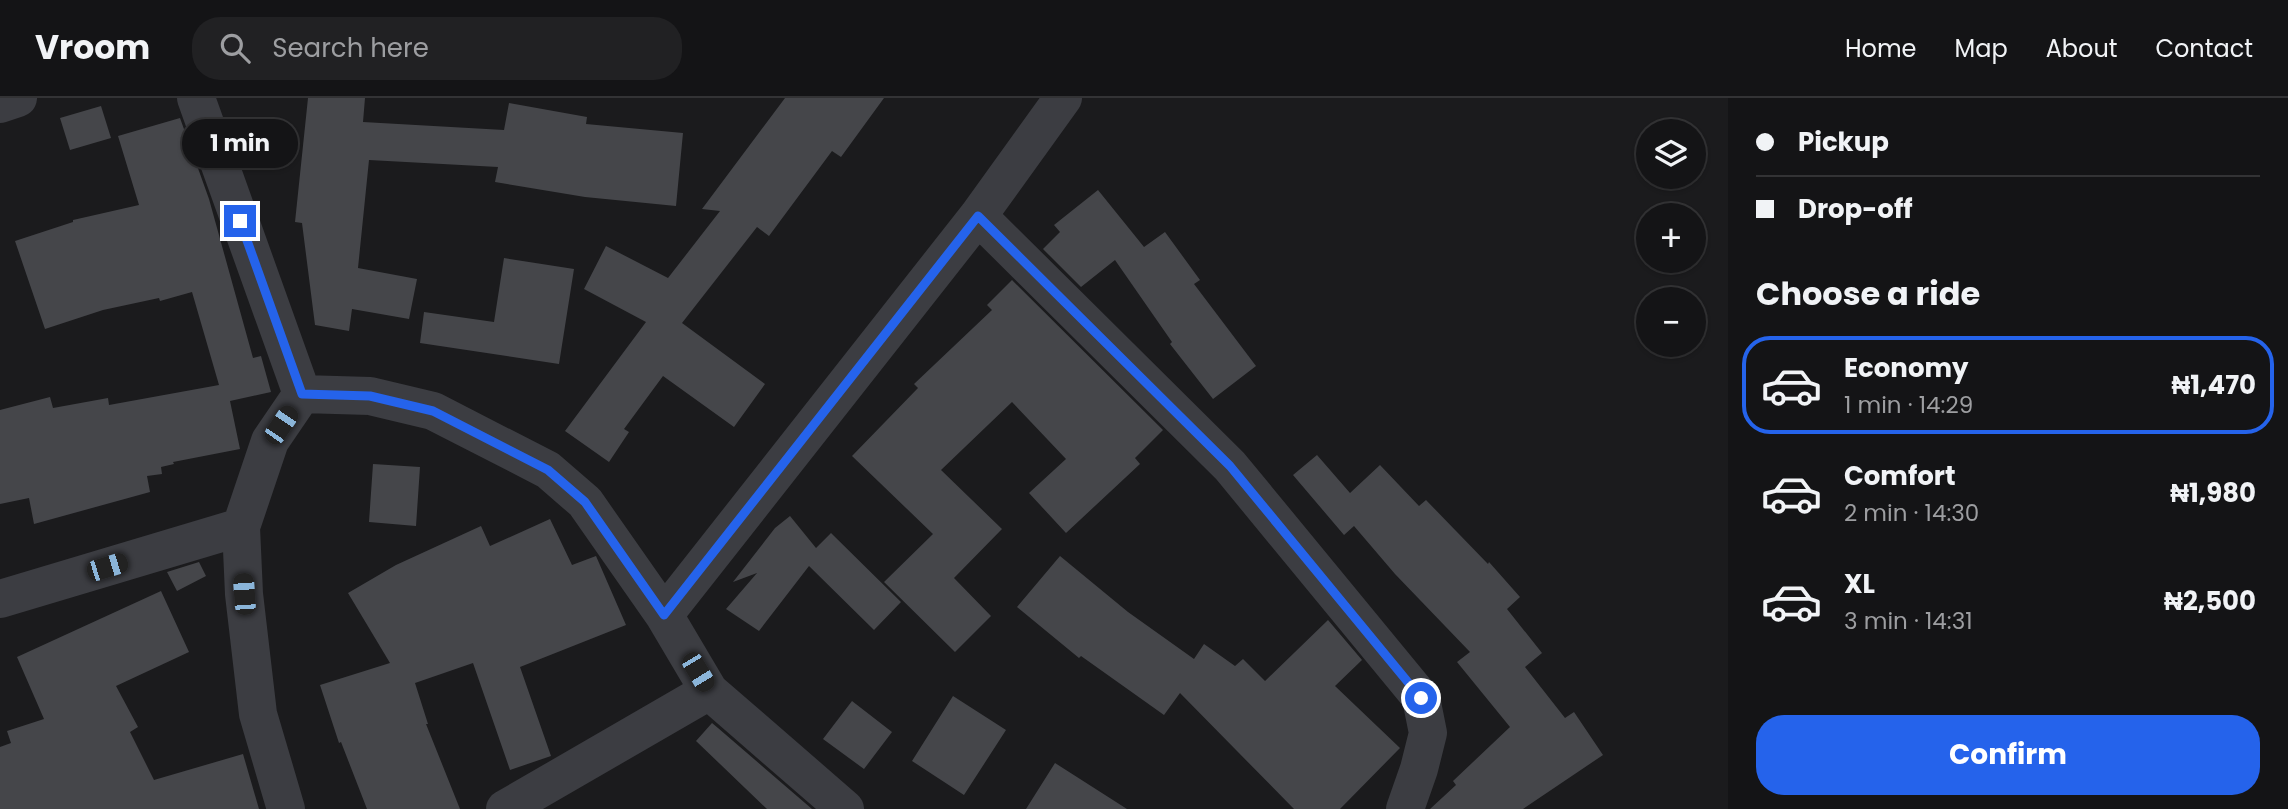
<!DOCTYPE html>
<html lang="en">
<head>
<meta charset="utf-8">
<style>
  :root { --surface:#141416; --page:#212123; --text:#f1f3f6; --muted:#9d9ea1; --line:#333335; --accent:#2563eb }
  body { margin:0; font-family:Poppins,sans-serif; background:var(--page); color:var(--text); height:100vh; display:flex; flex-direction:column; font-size:26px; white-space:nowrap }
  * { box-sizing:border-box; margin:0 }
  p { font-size:23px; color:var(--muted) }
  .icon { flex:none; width:38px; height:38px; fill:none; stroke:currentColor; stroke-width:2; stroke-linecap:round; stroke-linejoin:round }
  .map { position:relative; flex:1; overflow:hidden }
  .side { display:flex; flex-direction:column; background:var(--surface); width:560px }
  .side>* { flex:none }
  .top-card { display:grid; align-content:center; height:154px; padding:0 28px; background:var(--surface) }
  .tools { position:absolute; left:1636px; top:21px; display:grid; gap:14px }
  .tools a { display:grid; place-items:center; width:70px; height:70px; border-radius:50%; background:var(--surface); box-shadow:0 2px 5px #0004,0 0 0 2px var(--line); font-size:35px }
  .end { position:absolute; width:32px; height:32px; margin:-16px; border:9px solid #2563eb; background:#fff; box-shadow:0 0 0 4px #fff }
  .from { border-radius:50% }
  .bubble { position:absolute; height:49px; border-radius:24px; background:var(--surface); box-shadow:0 2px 5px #0004,0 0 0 2px var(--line); font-size:23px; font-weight:700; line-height:49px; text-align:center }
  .car { position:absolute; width:21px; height:42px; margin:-21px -10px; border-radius:9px; box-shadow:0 0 5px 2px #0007; background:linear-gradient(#222 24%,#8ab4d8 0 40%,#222 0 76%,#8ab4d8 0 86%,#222 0) }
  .top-card b { display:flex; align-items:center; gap:24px; height:66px; font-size:26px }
  .top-card b+b { border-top:2px solid var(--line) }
  .top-card i { width:18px; height:18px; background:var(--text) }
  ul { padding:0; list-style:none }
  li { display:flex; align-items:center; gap:21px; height:98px; margin:0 14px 10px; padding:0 14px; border:4px solid transparent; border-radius:28px }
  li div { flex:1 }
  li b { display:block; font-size:26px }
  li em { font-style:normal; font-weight:700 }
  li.active { border-color:var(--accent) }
  li>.icon { width:63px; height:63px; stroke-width:1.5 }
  h2 { padding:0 28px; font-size:32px; line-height:84px }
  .button { display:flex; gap:14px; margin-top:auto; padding:14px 28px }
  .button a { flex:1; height:80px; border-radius:28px; background:var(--accent); color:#fff; font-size:28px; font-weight:700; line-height:80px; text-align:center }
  header { display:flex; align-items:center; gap:42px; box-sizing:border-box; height:98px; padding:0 35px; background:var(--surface); border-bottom:2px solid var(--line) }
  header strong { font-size:33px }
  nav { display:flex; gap:38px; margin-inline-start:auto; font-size:24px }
  .search { width:490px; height:63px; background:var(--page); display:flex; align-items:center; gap:18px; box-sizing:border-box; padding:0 24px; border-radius:28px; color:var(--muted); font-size:26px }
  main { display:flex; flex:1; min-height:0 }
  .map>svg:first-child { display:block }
</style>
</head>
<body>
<header>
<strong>Vroom</strong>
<div class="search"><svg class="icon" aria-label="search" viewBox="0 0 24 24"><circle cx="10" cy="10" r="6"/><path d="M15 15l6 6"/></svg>Search here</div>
<nav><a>Home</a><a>Map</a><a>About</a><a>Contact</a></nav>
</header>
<main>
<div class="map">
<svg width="1728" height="711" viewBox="0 0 1728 711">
  <rect width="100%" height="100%" fill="#1b1b1d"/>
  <!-- building -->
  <path fill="#45464a" d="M308,0H365L363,24L504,32L509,5L587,19L586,26L683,35L676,108L585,99L495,84L498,69L369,62L358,170L417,181L409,221L352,211L349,233L315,227L302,125L295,124Z
    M785,0H884L841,59L832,53L769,138L757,129L682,225L765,286L734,329L663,278L624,331L629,334L609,364L565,333L646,224L584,191L606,148L668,180L720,113L702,111Z
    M101,8L111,40L70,52L60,20Z
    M180,20L209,101L253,260L261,258L271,294L230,303L240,351L173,364L174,366L161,369L162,376L147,378L150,394L34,426L29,400L0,406V312L50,299L53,310L108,300L109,307L219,287L192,194L160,203L159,200L103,212L45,231L15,143L73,124V122L139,107L118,38Z
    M1098,92L1144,149L1165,134L1200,182L1194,186L1256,268L1213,301L1170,246L1172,244L1115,162L1081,189L1043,151L1060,134L1054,127Z
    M504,160L574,171L559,266L420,245L424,214L494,224Z
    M1012,182L1163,332L1135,360L1140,366L1066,435L1029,395L1066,361L1012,304L941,372L1002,431L954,480L991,518L955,554L884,484L933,436L852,358L918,290L914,286L992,212L987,207Z
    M1317,357L1350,395L1380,367L1419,408L1426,402L1488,466L1489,464L1520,499L1507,511L1542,555L1525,569L1565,620L1574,614L1603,657L1523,711H1430L1456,687L1453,683L1510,629L1457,564L1470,554L1395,476L1354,428L1344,437L1293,377Z
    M373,366L420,369L416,428L369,424Z
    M790,418L816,450L831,435L901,504L874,532L809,468L759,533L726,511L757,475L733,484L775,430Z
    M550,421L572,467L596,458L626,527L520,569L551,658L510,672L473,565L415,585L428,626H426L460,711H367L341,644L339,645L320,587L390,565L348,495L396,467L481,428L490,448Z
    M1060,458L1128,514L1194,561L1204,546L1235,568L1243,561L1265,583L1328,522L1362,562L1335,588L1400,650L1340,711H1294L1180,595L1164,617L1081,558L1079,560L1017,509Z
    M199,464L206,478L177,493L167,474Z
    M161,493L189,554L116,588L138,629L130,634L154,682L243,656L259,711H0V649L11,645L7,633L44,621L17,559Z
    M953,598L1006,632L964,697L912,663Z
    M852,603L892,634L864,671L823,641Z
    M712,625L718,630L812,711H767L696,643Z
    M1055,665L1127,711H1026Z"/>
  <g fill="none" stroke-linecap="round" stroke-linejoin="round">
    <!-- minor -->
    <path stroke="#3c3d42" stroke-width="38" d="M196,0L302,296L370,298L433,313L548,372L585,404L664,517L709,593L845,711
      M0,6L18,0
      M978,118L1230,368L1421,600L1428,635L1419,671L1405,711
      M0,501L241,429
      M664,517L978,118L1063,0
      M286,711L258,616L244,496L241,429L270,343L302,296
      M505,711L709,593"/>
  </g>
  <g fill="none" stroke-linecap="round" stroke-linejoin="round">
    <!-- route -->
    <path stroke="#2563eb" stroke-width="9" d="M240,123L302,296L370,298L433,313L548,372L585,404L664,517L978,118L1230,368L1421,600"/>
  </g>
</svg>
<div class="tools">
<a><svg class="icon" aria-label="layers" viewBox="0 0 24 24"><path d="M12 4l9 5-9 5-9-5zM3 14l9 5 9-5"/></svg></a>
<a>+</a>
<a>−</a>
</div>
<i class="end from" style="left:1421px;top:600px"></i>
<i class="end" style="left:240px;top:123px"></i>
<div class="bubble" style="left:182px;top:21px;width:116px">1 min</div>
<i class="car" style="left:281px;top:327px;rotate:34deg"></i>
<i class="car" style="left:107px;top:469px;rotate:73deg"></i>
<i class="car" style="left:244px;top:496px;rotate:356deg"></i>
<i class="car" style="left:698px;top:574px;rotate:149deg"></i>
</div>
<section class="side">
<div class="top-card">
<b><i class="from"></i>Pickup</b>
<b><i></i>Drop-off</b>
</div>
<h2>Choose a ride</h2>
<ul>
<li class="active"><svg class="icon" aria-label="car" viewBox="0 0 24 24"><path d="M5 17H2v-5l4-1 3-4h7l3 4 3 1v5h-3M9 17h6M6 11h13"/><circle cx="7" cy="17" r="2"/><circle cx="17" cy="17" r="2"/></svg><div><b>Economy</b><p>1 min · 14:29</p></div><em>₦1,470</em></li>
<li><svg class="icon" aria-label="car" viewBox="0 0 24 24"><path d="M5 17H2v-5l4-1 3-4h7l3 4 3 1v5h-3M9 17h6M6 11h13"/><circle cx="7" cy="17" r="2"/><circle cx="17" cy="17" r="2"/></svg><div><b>Comfort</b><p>2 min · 14:30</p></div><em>₦1,980</em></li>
<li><svg class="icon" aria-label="car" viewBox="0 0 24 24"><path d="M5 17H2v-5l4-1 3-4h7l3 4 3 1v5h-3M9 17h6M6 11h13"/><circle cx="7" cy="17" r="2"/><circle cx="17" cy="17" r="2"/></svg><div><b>XL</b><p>3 min · 14:31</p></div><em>₦2,500</em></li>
</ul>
<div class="button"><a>Confirm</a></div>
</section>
</main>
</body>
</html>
